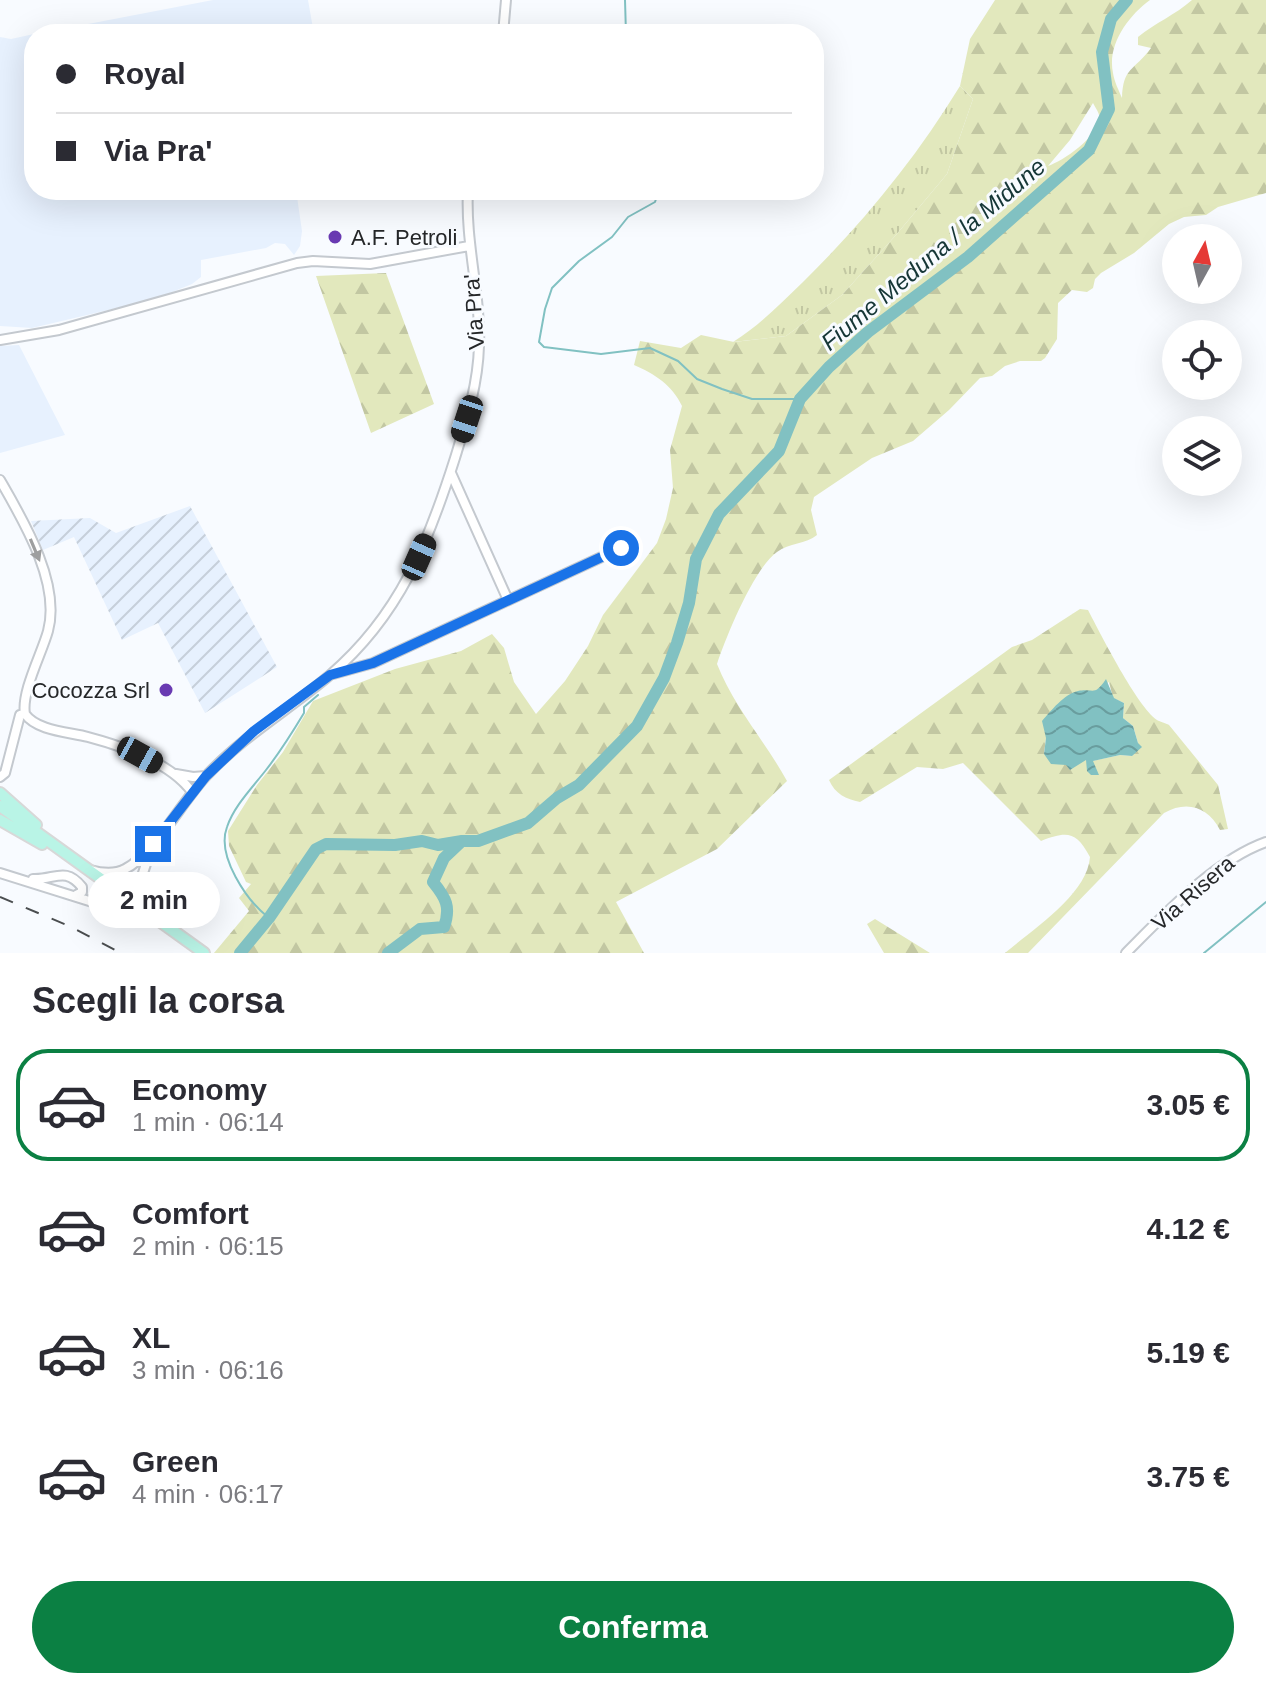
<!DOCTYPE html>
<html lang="it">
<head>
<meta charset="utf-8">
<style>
  :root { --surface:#fff; --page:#f7f7f7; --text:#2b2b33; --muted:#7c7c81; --line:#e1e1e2; --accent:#0b8043 }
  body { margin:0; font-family:Helvetica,sans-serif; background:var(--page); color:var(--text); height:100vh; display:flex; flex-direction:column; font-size:30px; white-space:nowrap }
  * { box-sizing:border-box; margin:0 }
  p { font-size:26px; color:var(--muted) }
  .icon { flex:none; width:44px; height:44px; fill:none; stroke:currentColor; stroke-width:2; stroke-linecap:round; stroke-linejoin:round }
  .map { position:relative; height:953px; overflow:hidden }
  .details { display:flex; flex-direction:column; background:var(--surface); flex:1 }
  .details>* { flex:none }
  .guide { position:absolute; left:24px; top:24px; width:800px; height:176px; border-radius:32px; box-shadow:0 8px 32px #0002; display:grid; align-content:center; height:176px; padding:0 32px; background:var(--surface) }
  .needle { width:52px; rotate:8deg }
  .controls { position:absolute; left:1162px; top:224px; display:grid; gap:16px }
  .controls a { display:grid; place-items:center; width:80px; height:80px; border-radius:50%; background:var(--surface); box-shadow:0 8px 32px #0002; font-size:40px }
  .end { position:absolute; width:36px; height:36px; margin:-18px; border:10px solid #1a73e8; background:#fff; box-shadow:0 0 0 4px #fff }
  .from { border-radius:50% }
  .bubble { position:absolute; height:56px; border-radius:28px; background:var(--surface); box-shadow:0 8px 32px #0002; font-size:26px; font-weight:700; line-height:56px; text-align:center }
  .car { position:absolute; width:24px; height:48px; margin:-24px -12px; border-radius:10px; box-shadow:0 0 6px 2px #0007; background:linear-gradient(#222 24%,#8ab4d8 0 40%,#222 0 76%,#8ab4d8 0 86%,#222 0) }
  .guide b { display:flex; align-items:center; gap:28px; height:76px; font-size:30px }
  .guide b+b { border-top:2px solid var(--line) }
  .guide i { width:20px; height:20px; background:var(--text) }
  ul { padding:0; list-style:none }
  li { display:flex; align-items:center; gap:24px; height:112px; margin:0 16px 12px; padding:0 16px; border:4px solid transparent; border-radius:32px }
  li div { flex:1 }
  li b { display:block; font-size:30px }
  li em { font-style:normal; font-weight:700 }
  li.on { border-color:var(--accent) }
  li>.icon { width:72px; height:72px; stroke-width:1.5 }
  h2 { padding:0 32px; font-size:36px; line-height:96px }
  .action { display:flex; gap:16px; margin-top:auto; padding:16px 32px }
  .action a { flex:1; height:92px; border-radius:48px; background:var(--accent); color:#fff; font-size:32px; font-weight:700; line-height:92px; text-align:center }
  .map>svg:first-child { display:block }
</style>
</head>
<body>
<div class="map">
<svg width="1266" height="953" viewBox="0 0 1266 953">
  <defs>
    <pattern id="industrial-furrows" width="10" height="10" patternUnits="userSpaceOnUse" patternTransform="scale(2)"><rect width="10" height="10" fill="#e7f1fe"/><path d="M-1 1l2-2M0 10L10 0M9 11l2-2" fill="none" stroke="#c6cfda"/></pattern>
    <pattern id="grass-tufts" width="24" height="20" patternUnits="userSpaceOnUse" patternTransform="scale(2)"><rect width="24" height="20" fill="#e2e8bd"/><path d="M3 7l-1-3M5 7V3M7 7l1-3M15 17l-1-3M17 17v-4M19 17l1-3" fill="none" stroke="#c2c7a2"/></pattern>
    <pattern id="forest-firs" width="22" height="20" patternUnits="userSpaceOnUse" patternTransform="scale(2)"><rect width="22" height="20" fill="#e2e8bd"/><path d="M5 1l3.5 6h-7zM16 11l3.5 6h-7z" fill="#c2c7a2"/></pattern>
    <pattern id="water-waves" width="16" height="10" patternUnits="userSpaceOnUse" patternTransform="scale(2)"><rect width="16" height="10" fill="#81c1c2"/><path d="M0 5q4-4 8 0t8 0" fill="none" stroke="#699d9e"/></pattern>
  </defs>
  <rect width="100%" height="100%" fill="#f8fbff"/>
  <!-- built -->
  <path fill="#e7f1fe" d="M213,0H308L314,34H36Z
    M34,34V190H296L302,231L300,246L294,255L285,244L275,243L266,248L201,260V277L192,284L155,299L32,328L0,326V37L11,39Z
    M19,345L65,435L0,453V346Z"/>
  <!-- industrial -->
  <path fill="url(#industrial-furrows)" d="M190,506L277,667L205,713L158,623L122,640L74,537L43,550L31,521L90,518L116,533Z"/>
  <!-- grass -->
  <path fill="url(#grass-tufts)" d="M960,86L973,99L947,174L896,235L842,295L786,336L733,342C760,325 780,304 803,282C863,223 916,158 960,86Z"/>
  <!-- forest -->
  <path fill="url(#forest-firs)" fill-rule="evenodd" d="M995,0H1150C1128,16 1107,45 1113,73C1114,81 1119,91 1122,98C1123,67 1134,71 1151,48L1138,45V37C1155,23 1175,15 1192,0H1266V193L1218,207L1206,215L1184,217L1169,224L1134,253L1101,273L1095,279L1093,288L1087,292L1072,290L1058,303L1057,339L1045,358L1041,361H1020L1005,366L992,376L980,378L949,410L913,441L872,458L814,497L811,510L817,535C806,544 789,543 777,552C754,568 726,637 717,664C734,707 765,741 787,781L717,849L616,902L644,953H214L249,911L239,898L251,884L246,882L229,846L228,831L257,785L283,752L313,701L395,669L461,651L492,634L504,648L514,682L536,714L565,681L588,646L603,615L657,543L666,519L673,488L670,450L682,406C672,385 655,374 634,365L640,341L681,348L701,335L734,342L786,336L842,295L896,235L947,174L973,99L960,86L970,39ZM1093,103C1094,105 1099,113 1099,115C1102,135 1063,161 1048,166L1070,140Z
    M386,273L434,404L371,433L316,276Z
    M1080,609L1088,610C1101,635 1137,706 1157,720C1158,721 1168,724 1169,725L1218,785L1228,829L1220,830C1208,807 1187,800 1164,813L1028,953H1005C1033,929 1087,895 1090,857C1076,831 1067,831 1041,841L963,763L943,769L917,767L860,802C846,799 835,794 829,780L1012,647L1032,640ZM1109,682L1113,698L1124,703L1123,718L1133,726L1138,743L1132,756L1120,755L1092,761L1098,774L1088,765L1086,760L1044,754L1046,738L1092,693Z
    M875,919L930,953H884L867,924Z"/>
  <!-- water -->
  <path fill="url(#water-waves)" d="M1106,679L1114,698L1124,703L1123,718L1133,726L1138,743L1142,747L1132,756L1120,755L1093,761L1099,775H1091L1087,771L1086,760L1070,770L1066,765L1051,764L1044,754L1046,738L1042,721C1051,711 1064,694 1078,691C1094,688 1094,697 1106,679Z"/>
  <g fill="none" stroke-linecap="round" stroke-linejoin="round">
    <!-- stream -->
    <path stroke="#81c1c2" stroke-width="2" d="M625,0L626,34
      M659,190L655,202L628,217L612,237L579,261L552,288L545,309L539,342L544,347L601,354L650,348L678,361L697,379L722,389L752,399H800
      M269,918C247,901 216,856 227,827C234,806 252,788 266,770C280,752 292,733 304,713V707L318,695
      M1204,953L1266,902"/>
    <!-- river -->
    <path stroke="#81c1c2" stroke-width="12" d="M240,953L269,918L316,849L326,844L395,845L422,841L438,845L462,841
      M388,953L420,929L444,927C451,907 446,898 433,882L444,858L462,841H478L528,823L557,798L579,785L637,726L664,678L677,643L689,603L696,559L719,514L779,451L800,399L829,367L868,332L968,257L1089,150L1109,109L1102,52L1111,19L1127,0"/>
    <defs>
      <path id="minor" d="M503,34L506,0
        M0,340L59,330L297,263L313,261L370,264L469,246
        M451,473L508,600
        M0,480C23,520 61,583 48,631C42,653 21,692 25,714C37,731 69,732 88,737C122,746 171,763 192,792
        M333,674L373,663L621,548
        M176,774L193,777L206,776
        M0,777L5,773L20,715L25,714
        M90,870C101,873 114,875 125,869C154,855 184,798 208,774C245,735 290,709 330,675C400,615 428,543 455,458C466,422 478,385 479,346C481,294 465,243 468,190
        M0,873L121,911
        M33,879C55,880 65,866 82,887V892L76,895
        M149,912L140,882L151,849
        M1126,953C1164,915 1215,860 1266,842"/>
      <path id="major" d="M0,793L36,825
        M0,806L204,953
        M0,820L42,844"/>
    </defs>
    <!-- minor casing -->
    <use href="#minor" stroke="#c4c9cf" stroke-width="12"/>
    <!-- major casing -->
    <use href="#major" stroke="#d8d8d8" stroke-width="14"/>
    <!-- minor -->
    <use href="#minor" stroke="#fff" stroke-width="8"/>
    <!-- major -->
    <use href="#major" stroke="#b9f4e6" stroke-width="10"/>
    <!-- rail -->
    <path stroke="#4b4e50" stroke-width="2" stroke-dasharray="14 14" stroke-linecap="butt" d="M0,897L69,926L121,953"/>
  </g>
  <!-- one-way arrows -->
  <defs><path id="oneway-solid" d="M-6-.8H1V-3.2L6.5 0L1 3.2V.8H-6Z" transform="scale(2)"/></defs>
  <use fill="#9d9e9f" href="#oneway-solid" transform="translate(35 550) rotate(67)"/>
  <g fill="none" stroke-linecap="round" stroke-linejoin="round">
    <!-- route -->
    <path stroke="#1a73e8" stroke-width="10" d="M153,844L206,776L254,731L330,675L373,663L621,548"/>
  </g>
  <!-- markers -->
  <g fill="#693ab2" stroke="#f8fbff" stroke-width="3">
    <circle cx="335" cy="237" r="8"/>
    <circle cx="166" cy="690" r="8"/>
  </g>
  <g text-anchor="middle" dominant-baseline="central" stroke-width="6" stroke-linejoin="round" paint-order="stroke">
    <!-- poi labels -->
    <g font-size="22" fill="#252729" stroke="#f8fbff" text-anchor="start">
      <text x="351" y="237">A.F. Petroli</text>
      <text x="150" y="690" text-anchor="end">Cocozza Srl</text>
    </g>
    <!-- street labels -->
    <g font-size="22" fill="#252729" stroke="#f8fbff">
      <text transform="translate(474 312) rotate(-94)">Via Pra'</text>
      <text transform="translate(1193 893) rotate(-41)">Via Risera</text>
    </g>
    <!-- water labels -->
    <g font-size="24" font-style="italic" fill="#153636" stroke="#f8fbff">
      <text transform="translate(933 254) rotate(-40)">Fiume Meduna / la Midune</text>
    </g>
  </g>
</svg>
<div class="controls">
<a><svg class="needle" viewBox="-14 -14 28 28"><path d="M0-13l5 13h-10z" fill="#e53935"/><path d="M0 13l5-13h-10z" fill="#7c7c81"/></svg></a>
<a><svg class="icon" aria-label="locate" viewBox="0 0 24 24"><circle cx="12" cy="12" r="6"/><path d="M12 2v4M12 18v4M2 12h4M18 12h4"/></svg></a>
<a><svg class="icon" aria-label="layers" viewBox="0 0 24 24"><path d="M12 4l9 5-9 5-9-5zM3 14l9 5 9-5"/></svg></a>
</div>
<i class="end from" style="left:621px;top:548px"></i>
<i class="end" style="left:153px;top:844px"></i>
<div class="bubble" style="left:88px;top:872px;width:132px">2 min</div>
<i class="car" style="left:467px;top:419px;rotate:198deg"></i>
<i class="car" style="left:419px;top:557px;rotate:24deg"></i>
<i class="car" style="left:140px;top:755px;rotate:119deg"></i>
<div class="guide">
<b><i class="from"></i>Royal</b>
<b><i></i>Via Pra'</b>
</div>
</div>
<section class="details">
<h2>Scegli la corsa</h2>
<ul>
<li class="on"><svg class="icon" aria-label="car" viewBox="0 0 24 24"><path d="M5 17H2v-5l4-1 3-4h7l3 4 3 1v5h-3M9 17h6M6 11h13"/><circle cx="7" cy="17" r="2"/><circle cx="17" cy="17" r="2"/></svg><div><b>Economy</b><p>1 min · 06:14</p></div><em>3.05 €</em></li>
<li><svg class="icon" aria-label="car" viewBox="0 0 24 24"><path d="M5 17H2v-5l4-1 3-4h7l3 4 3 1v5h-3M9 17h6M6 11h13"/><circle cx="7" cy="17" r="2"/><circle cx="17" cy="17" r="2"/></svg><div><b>Comfort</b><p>2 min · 06:15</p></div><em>4.12 €</em></li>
<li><svg class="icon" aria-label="car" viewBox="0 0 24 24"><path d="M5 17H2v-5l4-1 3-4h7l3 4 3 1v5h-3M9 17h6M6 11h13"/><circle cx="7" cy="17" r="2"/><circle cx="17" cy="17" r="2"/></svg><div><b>XL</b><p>3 min · 06:16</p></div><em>5.19 €</em></li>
<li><svg class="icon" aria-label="car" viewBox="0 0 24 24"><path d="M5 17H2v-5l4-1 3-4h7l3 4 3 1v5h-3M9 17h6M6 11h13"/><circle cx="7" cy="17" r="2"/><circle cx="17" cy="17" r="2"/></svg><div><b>Green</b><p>4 min · 06:17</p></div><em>3.75 €</em></li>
</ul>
<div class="action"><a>Conferma</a></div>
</section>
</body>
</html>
